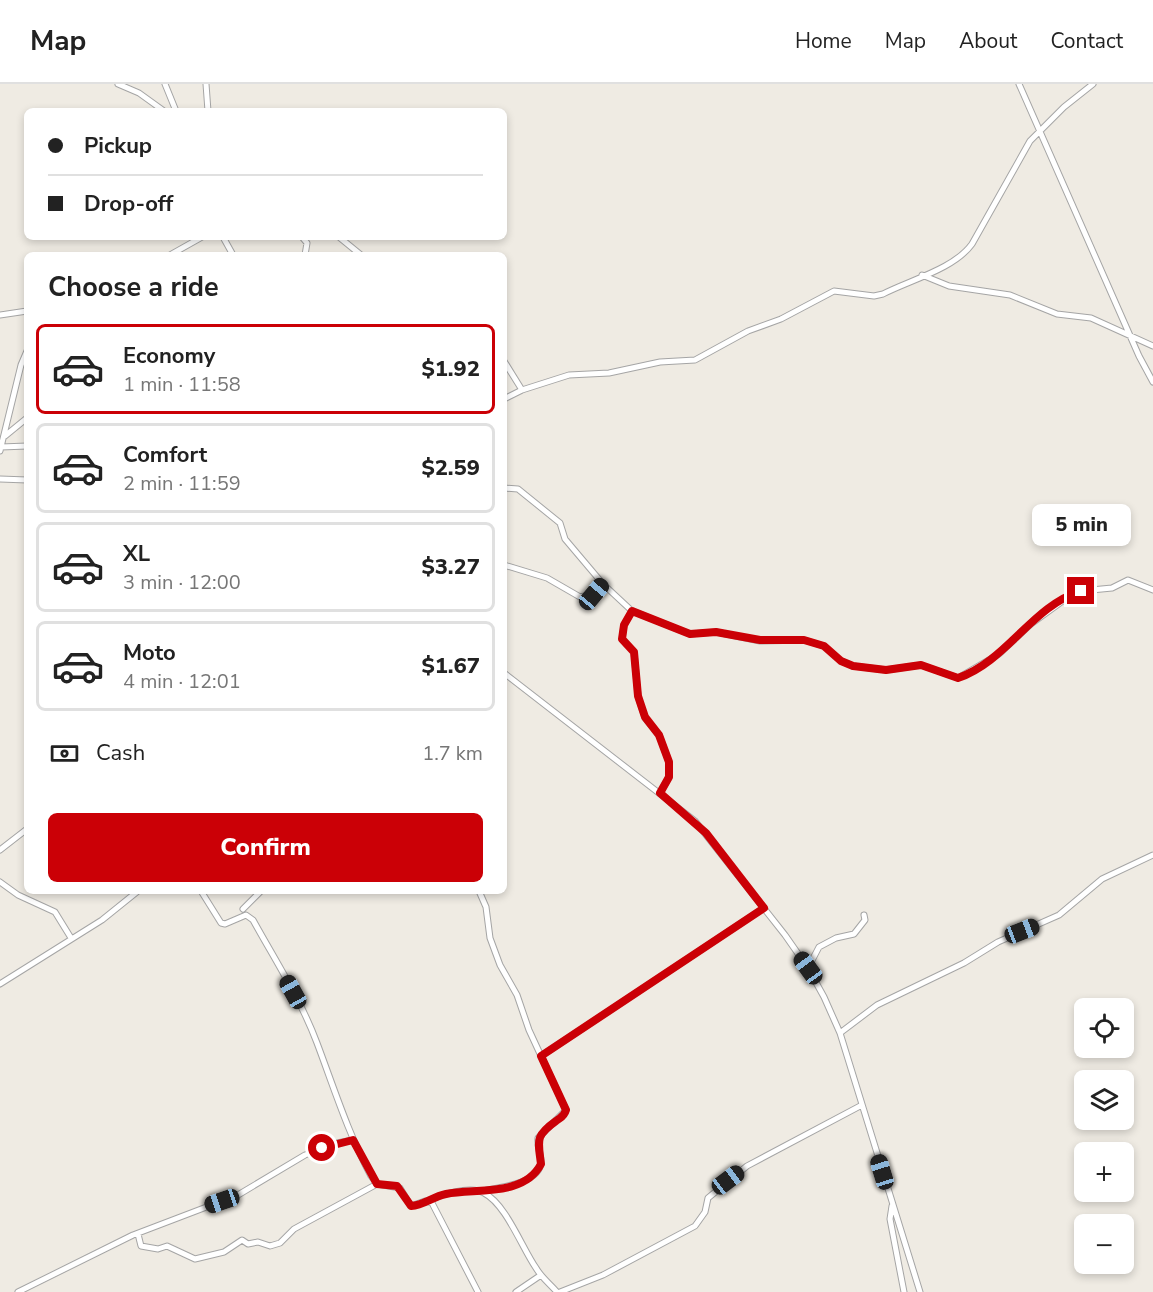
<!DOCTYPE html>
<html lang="en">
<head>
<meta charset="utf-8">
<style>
  :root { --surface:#fff; --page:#f2f2f2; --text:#222; --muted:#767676; --line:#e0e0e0; --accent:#cb0006 }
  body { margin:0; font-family:"Nunito Sans",sans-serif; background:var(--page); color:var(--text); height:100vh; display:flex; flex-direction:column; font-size:22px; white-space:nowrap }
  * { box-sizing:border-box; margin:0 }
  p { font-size:20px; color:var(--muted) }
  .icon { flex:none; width:33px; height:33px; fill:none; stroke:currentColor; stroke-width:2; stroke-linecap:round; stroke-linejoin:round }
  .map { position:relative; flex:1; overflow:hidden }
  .sheet { position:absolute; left:24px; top:168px; width:483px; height:642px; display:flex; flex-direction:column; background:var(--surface); border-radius:9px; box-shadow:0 3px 9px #0003 }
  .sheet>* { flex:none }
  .top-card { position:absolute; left:24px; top:24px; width:483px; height:132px; border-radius:9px; box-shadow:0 3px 9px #0003; display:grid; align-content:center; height:132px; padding:0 24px; background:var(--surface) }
  .controls { position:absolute; left:1074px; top:914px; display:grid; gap:12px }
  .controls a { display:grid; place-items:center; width:60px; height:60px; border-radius:9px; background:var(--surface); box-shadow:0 3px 9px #0003; font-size:30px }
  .end { position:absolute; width:27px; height:27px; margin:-14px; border:8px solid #cb0006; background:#fff; box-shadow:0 0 0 3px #fff }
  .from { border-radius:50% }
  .bubble { position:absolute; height:42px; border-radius:9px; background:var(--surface); box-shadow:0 3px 9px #0003; font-size:20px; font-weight:800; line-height:42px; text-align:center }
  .car { position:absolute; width:18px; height:36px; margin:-18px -9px; border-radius:8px; box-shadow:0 0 4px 2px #0007; background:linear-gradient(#222 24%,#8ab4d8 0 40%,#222 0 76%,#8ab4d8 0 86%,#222 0) }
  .top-card b { display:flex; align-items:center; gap:21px; height:57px; font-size:22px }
  .top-card b+b { border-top:2px solid var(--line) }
  .top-card i { width:15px; height:15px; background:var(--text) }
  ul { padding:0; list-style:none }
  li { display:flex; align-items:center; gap:18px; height:90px; margin:0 12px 9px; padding:0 12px; border:3px solid var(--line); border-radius:9px }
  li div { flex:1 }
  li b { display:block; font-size:22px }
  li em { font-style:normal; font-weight:800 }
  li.selected { border-color:var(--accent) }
  li>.icon { width:54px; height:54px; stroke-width:1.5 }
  h2 { padding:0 24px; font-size:27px; line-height:72px }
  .pay { display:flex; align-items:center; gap:15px; height:66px; padding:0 24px; font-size:22px }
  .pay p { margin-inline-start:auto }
  .action { display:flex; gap:12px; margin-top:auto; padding:12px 24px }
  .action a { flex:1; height:69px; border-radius:9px; background:var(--accent); color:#fff; font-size:24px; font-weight:800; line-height:69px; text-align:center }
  header { display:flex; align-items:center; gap:36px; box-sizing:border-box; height:84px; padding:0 30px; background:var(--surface); border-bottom:2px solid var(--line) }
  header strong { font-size:28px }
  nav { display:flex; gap:33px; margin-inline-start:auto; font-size:21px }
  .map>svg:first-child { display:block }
</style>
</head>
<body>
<header>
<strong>Map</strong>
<nav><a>Home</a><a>Map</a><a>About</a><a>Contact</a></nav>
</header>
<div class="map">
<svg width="1153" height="1208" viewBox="0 0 1153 1208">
  <rect width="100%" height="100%" fill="#efebe3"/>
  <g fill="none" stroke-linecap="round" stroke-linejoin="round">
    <defs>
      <path id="street" d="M118,0L139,9L164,27
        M165,0L176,27
        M206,0L208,27
        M1019,0L1139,272L1153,298
        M223,153L233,171
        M302,153L307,159L305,171
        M339,153L361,171
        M170,171L202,153
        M922,191L949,202L1010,211L1057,230L1091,234L1153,262
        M0,231L27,227
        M504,277L522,306
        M504,315L522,306L569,291L609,289L660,278L695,276L748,247L781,235L834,207L874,212L883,210C910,196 954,185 972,160L1030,57L1064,23L1093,0
        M5,352L27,334
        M1,363L27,362
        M0,367L21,281L27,267
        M0,395L27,396
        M504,404L518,405L560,439L565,455L603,500L632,527L690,550L716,548L760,557L804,556L824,562L841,577L853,582L886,586L921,581L958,594L999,570L1031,540L1071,511L1081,507L1112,504L1128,496L1153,506
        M504,481L547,494L580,513L594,510L603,500
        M632,527L624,541L622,555L634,568L638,612L645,634L659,651L669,678V693L660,709
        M504,589L695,737L785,851L808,884L824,913L840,949L920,1208
        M0,766L27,745
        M0,798L18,811L55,828L71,854
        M201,807L221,839L225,840L246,831L253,836C275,876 301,916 317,959C334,1004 348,1049 371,1092L377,1100L400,1104L411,1122L425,1117L432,1119L478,1208
        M479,807L486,823L490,854L500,881L517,911L529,946L566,1026L538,1054C537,1063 541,1069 541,1078C540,1100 497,1104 481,1107
        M243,825L261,807
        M808,884L819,863L836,854L854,850L865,836L864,831
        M0,900L102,836L138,807
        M840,949L877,921L964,879L998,858L1059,831L1102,795L1153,771
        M541,972L764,824
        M426,1118C439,1111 470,1101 484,1109C506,1120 522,1164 536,1184C541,1193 550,1200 557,1208
        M892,1122L890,1135L904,1208
        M138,1150L141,1162L158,1165L167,1162L195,1175L224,1168L242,1156L248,1160L258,1158L270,1162L280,1159L294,1145L377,1100
        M18,1208L133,1151L238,1111L305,1071L337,1059L353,1056
        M516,1208L541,1191
        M560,1208L603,1191L695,1142L705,1128L708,1114L747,1082L862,1021"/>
    </defs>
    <!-- street casing -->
    <use href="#street" stroke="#a5a5a5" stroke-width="7"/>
    <!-- street -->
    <use href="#street" stroke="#fff" stroke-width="5"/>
  </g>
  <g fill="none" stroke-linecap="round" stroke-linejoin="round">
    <!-- route -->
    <path stroke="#cb0006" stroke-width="8" d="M322,1064L353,1056L377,1100L397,1102L411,1122C424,1121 432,1113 446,1110C476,1104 524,1113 541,1080C538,1056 535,1052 556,1037C561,1033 564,1033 566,1026L541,972L764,824L706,749L660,709L669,693V678L659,651L645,633L638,612L634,568L622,555L624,541L632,527L690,550L716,548L760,556H804L824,562L841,577L853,582L886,586L921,581L958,594C1007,577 1032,522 1081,507"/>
  </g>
</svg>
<div class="controls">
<a><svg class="icon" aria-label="locate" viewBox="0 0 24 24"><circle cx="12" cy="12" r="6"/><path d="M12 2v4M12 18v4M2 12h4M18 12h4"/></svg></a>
<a><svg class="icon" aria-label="layers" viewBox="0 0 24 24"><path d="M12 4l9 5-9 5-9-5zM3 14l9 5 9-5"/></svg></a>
<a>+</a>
<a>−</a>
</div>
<i class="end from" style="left:322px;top:1064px"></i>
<i class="end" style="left:1081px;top:507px"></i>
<div class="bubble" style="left:1032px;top:420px;width:99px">5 min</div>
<i class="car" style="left:594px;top:510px;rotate:40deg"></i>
<i class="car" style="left:1022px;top:847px;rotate:69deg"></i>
<i class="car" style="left:808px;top:884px;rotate:324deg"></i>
<i class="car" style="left:293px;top:908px;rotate:331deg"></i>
<i class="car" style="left:882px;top:1088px;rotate:343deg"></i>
<i class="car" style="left:728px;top:1096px;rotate:53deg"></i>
<i class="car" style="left:222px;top:1117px;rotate:251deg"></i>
<div class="top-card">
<b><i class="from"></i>Pickup</b>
<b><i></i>Drop-off</b>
</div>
<section class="sheet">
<h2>Choose a ride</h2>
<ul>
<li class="selected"><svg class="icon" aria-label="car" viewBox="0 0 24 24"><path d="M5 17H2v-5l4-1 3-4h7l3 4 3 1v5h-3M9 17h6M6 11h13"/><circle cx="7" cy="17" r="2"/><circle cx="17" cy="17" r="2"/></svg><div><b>Economy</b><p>1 min · 11:58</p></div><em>$1.92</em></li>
<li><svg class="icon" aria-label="car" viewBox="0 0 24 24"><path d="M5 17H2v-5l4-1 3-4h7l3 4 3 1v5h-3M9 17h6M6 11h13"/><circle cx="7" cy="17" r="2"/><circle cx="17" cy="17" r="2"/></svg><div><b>Comfort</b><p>2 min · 11:59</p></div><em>$2.59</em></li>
<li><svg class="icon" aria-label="car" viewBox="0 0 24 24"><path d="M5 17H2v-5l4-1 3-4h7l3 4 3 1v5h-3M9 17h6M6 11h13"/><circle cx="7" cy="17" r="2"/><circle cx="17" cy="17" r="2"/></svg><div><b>XL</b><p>3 min · 12:00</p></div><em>$3.27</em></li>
<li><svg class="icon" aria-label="car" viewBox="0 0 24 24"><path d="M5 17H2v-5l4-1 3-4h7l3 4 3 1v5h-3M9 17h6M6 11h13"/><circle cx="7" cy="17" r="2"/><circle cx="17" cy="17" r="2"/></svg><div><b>Moto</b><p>4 min · 12:01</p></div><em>$1.67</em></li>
</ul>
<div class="pay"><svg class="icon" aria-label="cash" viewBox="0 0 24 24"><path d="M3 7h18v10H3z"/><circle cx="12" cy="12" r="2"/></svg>Cash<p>1.7 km</p></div>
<div class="action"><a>Confirm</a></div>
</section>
</div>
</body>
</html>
